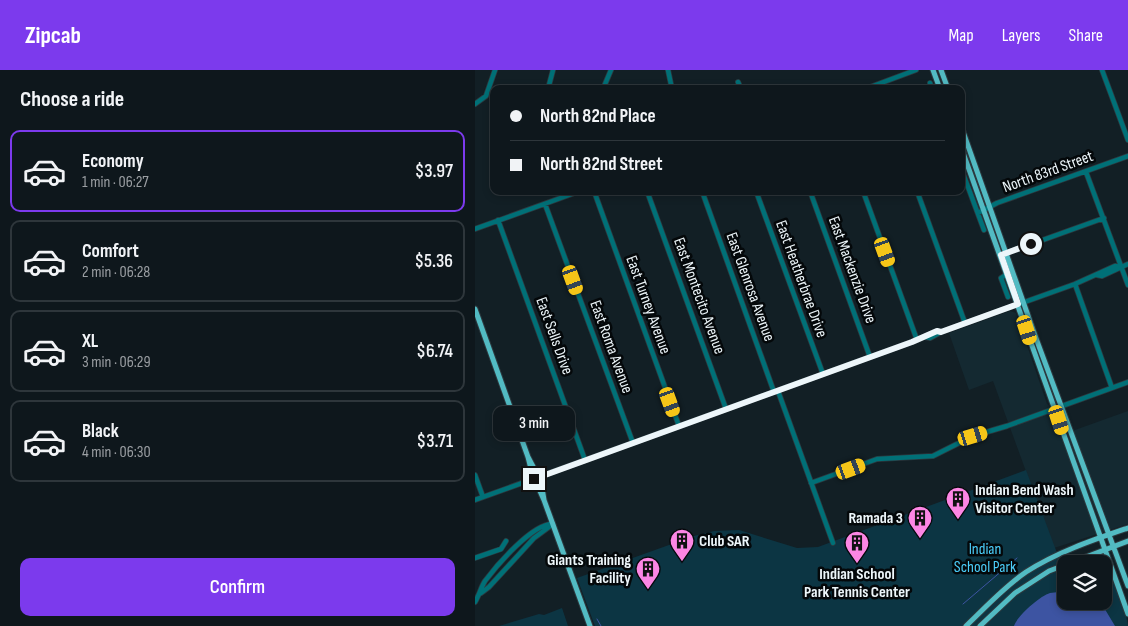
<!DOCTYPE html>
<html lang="en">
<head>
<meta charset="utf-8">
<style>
  :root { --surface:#0e171c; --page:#1c2429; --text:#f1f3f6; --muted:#9b9fa3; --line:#2e363b; --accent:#7c3aed }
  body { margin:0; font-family:"Sofia Sans Condensed",sans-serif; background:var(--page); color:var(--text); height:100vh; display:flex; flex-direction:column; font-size:19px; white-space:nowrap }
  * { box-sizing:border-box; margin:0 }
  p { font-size:16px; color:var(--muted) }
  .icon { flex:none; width:28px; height:28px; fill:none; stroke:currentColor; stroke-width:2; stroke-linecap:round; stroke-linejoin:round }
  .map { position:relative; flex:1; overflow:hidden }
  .panel { display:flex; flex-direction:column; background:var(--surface); width:475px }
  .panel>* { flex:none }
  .banner { position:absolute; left:15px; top:15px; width:475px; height:110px; border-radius:10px; box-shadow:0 2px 8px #0003,0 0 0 1px var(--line); display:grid; align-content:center; height:110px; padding:0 20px; background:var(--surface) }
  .buttons { position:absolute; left:582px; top:485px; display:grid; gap:10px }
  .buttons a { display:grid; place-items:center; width:55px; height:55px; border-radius:10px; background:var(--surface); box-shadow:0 2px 8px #0003,0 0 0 1px var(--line); font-size:25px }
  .end { position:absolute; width:22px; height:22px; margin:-11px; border:6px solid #edf6fa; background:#111; box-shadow:0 0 0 2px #111 }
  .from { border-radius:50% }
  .bubble { position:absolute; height:35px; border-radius:10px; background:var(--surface); box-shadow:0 2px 8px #0003,0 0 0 1px var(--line); font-size:16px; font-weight:600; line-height:35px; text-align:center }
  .car { position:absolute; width:15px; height:30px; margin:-15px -8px; border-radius:6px; box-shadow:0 0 4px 1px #0007; background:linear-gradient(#f5c518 24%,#345 0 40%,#f5c518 0 76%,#345 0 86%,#f5c518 0) }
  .banner b { display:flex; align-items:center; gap:18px; height:48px; font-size:19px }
  .banner b+b { border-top:1px solid var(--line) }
  .banner i { width:12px; height:12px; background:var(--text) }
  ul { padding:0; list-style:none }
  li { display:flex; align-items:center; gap:15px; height:82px; margin:0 10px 8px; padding:0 10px; border:2px solid var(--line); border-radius:10px }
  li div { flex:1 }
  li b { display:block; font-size:19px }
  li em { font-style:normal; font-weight:600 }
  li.current { border-color:var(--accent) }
  li>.icon { width:45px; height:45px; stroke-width:1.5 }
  h2 { padding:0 20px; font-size:22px; line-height:60px }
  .primary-button { display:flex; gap:10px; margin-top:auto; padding:10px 20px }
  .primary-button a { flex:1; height:58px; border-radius:10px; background:var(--accent); color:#fff; font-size:20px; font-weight:600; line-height:58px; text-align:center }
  header { display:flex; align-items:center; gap:30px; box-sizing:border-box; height:70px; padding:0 25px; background:var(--accent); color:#fff }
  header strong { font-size:24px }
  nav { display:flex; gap:28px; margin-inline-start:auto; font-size:18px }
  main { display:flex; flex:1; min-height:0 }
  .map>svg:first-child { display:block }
</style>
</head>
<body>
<header>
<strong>Zipcab</strong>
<nav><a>Map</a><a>Layers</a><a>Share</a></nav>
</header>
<main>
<section class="panel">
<h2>Choose a ride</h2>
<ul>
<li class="current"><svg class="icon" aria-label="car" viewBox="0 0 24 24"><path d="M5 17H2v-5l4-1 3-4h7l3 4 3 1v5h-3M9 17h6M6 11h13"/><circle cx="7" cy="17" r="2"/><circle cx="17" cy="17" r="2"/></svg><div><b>Economy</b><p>1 min · 06:27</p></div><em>$3.97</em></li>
<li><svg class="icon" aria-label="car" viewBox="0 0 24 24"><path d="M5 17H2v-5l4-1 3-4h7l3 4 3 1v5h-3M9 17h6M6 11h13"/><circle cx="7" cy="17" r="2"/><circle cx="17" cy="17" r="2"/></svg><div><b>Comfort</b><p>2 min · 06:28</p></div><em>$5.36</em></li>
<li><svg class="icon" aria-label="car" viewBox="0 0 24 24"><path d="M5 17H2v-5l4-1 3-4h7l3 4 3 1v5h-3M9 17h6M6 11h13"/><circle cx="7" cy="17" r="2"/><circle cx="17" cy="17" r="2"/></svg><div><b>XL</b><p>3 min · 06:29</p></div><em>$6.74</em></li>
<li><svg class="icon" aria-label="car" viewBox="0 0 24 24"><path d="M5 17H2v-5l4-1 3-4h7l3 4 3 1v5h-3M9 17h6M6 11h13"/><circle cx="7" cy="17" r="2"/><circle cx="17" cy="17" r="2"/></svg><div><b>Black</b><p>4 min · 06:30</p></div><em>$3.71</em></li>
</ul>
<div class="primary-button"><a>Confirm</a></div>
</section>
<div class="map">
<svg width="653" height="556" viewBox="0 0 653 556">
  <rect width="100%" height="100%" fill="#121f25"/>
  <!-- built -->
  <path fill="#142931" d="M535,241L541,243L572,334L576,337L586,365L653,341V454L579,478L518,311L494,320L474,263Z"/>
  <!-- green -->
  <path fill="#0c3543" d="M551,400L588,499L591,498V531H629V494H603L626,489C634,496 653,545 653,556H120L102,508L219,466L239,461L264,460L322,478L343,477Z
    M87,538L93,556H24L64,544L69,545Z"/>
  <!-- water -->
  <path fill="#3d54a2" d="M591,520V531H625L640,556H539C542,546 565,526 575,523C581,522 586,522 591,520Z"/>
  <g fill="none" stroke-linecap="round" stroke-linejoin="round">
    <!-- stream -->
    <path stroke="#3d54a2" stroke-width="1" d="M488,534L542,488
      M122,549L126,556"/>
    <defs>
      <path id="minor" d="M193,0L197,19
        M627,0L653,70
        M263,12L266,19
        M455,13L457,19
        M73,19L78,0
        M128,19L136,0
        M390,19L441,0
        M0,34L11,26L20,0
        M486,98L509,160
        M611,102L653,215
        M119,121L204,356
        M172,121L251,339
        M227,121L299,322
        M281,121L348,304
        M335,121L395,287
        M388,121L442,270
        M442,121L490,253
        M70,134L158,373
        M503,143L522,133L653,86
        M23,150L110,390
        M0,159L105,121
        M526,185L629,148
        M532,204L526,208L533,227
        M622,205L627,206L653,194
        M600,214L637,318
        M450,267L455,268L466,262L600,214L640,196L646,197
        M303,321L358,473
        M0,405L8,427
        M336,413L402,389L458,386L498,366L532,356L653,312
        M0,430L442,270L462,261L466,262
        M0,488L26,479L31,471
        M6,523L14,517L59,468L78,454
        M0,532C4,526 6,517 10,511C22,495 58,453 78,454"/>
      <path id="major" d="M458,0L465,19
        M466,0L473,19
        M486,56L562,271L653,516
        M486,77L653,544
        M0,239L53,387L57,403L69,430L115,556
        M53,387L66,412L69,430
        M491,556C510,538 529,517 551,502C582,482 618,470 653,458
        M505,556L540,523L574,501L653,471"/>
    </defs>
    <!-- minor casing -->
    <use href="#minor" stroke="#2c393f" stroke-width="6"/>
    <!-- major casing -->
    <use href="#major" stroke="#2c393f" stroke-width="7"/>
    <!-- minor -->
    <use href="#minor" stroke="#007077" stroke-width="4.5"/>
    <!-- major -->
    <use href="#major" stroke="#52bbc3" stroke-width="5"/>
  </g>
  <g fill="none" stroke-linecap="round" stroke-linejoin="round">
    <!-- route -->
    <path stroke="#edf6fa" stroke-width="6" d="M59,409L437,272L462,261L466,262L543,234L526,185L556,174"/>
  </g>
  <!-- icons -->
  <defs>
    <symbol id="building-pin" viewBox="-11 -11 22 30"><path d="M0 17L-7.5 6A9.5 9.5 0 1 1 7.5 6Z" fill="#fc86e4" stroke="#04080a"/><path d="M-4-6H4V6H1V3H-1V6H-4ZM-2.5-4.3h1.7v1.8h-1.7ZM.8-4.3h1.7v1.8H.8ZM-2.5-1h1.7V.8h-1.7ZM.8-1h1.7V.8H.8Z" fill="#111"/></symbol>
  </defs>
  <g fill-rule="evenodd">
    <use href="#building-pin" x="469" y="415" width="28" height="38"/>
    <use href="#building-pin" x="431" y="434" width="28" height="38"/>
    <use href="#building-pin" x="193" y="457" width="28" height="38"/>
    <use href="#building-pin" x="368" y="459" width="28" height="38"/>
    <use href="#building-pin" x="159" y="485" width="28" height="38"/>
  </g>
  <g text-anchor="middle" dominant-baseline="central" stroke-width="5" stroke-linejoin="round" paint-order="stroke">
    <!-- street labels -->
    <g font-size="16" fill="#edf6fa" stroke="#04080a">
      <text transform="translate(573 102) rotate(-20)">North 83rd Street</text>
      <text transform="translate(377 200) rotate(70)">East Mackenzie Drive</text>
      <text transform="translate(326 209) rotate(70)">East Heatherbrae Drive</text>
      <text transform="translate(275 217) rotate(70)">East Glenrosa Avenue</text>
      <text transform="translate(224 226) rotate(70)">East Montecito Avenue</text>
      <text transform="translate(173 235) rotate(70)">East Turney Avenue</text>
      <text transform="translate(79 266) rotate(70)">East Sells Drive</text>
      <text transform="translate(136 277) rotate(70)">East Roma Avenue</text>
    </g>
    <!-- poi labels -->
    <g font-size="16" font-weight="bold" fill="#edf6fa" stroke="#04080a" text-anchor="start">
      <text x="500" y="420">Indian Bend Wash<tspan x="500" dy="18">Visitor Center</tspan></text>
      <text x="428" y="448" text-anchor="end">Ramada 3</text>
      <text x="224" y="471">Club SAR</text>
      <text x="156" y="490" text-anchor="end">Giants Training<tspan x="156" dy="18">Facility</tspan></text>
      <text x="382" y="504" text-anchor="middle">Indian School<tspan x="382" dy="18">Park Tennis Center</tspan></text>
    </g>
    <!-- park labels -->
    <g font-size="16" fill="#4ccffb" stroke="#04080a">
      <text x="510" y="479">Indian<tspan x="510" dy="18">School Park</tspan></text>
    </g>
  </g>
</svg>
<div class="buttons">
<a><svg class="icon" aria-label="layers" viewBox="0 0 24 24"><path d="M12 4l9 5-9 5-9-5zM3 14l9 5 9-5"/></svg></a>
</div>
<i class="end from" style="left:556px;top:174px"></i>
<i class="end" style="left:59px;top:409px"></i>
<div class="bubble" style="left:18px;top:336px;width:82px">3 min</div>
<i class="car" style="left:410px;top:182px;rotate:160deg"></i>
<i class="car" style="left:98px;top:210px;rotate:160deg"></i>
<i class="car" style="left:552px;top:260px;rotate:162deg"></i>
<i class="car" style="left:195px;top:332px;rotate:160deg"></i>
<i class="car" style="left:584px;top:350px;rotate:162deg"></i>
<i class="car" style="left:498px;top:366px;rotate:73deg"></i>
<i class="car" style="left:376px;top:399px;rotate:70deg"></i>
<div class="banner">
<b><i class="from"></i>North 82nd Place</b>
<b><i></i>North 82nd Street</b>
</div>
</div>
</main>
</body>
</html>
